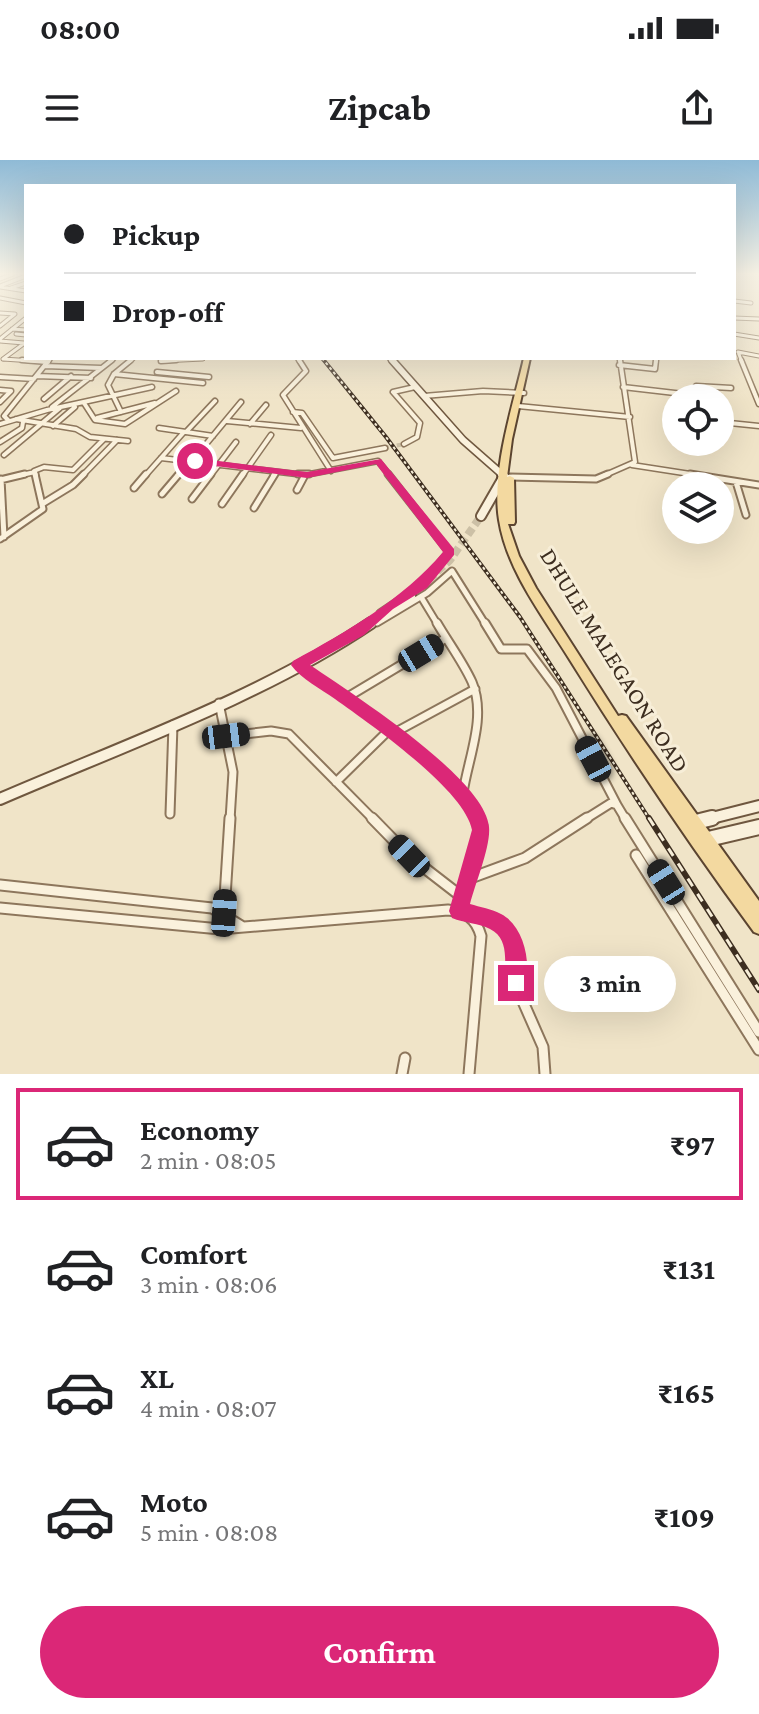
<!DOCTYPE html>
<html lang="en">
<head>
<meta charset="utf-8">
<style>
  :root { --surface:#fff; --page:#f2f2f2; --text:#202124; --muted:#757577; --line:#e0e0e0; --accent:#db2777 }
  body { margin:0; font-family:"Crimson Pro",serif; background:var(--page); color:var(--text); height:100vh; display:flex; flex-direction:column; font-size:30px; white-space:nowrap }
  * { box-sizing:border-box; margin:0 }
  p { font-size:26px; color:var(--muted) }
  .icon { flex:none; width:44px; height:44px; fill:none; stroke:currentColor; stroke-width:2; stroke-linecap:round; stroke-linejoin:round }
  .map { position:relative; height:914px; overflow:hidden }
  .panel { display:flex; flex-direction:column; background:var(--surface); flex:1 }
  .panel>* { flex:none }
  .top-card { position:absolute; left:24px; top:24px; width:712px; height:176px; border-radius:0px; box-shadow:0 8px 32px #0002; display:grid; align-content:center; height:176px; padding:0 40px; background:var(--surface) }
  .buttons { position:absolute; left:662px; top:224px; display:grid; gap:16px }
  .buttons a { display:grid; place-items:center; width:72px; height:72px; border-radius:50%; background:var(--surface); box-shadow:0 8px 32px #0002; font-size:40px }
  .end { position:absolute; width:36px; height:36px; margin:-18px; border:10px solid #db2777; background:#fff; box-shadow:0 0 0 4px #fff }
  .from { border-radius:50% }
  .bubble { position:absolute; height:56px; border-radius:28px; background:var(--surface); box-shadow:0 8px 32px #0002; font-size:26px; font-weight:700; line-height:56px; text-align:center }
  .car { position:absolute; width:24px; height:48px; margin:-24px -12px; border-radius:10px; box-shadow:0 0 6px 2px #0007; background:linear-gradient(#222 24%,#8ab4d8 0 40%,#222 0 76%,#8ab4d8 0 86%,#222 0) }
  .top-card b { display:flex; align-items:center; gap:28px; height:76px; font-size:30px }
  .top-card b+b { border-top:2px solid var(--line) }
  .top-card i { width:20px; height:20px; background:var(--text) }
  ul { padding:14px 0 0; list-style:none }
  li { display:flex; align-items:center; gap:24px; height:112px; margin:0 16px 12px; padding:0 24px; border:4px solid transparent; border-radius:0px }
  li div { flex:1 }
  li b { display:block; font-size:30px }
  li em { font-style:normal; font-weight:700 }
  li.selected { border-color:var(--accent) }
  li>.icon { width:72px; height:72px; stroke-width:1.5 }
  .action { display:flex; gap:16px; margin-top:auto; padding:16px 40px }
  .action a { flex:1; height:92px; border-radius:48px; background:var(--accent); color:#fff; font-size:32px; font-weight:700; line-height:92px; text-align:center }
  .status { display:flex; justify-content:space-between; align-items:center; height:56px; padding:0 40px; background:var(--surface); direction:ltr }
  .status svg { height:22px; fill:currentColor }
  header { display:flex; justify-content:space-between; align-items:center; height:104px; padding:0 40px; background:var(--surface); font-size:36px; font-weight:700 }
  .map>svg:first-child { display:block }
</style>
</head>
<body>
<div class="status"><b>08:00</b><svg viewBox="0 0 49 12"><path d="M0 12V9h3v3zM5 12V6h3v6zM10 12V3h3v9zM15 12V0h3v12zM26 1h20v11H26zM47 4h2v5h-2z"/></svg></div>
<header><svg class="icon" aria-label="menu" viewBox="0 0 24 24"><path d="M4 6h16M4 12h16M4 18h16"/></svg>Zipcab<svg class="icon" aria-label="share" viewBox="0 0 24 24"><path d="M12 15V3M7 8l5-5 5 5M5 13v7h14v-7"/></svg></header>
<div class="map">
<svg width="759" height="914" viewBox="0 0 759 914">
  <rect width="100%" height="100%" fill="#f0e4c8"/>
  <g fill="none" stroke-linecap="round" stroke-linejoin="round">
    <!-- street-tunnel -->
    <path stroke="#ccc0a6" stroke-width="4" stroke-dasharray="4 2" stroke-linecap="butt" d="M385,288L404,284"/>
    <!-- secondary-tunnel -->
    <path stroke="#ccc0a6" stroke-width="8" stroke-dasharray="8 4" stroke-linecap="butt" d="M411,436L450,400L481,356"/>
    <defs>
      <path id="street-far4" d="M0,119L13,114
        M0,126L26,116
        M0,127L26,131
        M11,128L26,123
        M0,138L26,143
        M734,141L751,143
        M0,153L15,154L0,166
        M734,158L759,159
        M12,169L26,170
        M16,174L26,175
        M734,174L759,178
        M0,179L26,158
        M0,181L24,183
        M738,192L742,202
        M738,192L759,196
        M297,198L300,202
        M3,199L48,202
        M3,199L26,182
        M161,201L203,199
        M48,202L51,198
        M109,202L115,198
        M129,202L134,198
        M620,202V198
        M656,202V198"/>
      <path id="street-far3" d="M22,200L48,202
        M299,200L306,211L283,235L331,311
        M741,200L759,244
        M161,201L176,200
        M619,205L655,209L656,200
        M45,206L101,208
        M157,212L209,217
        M114,214L203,223
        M37,216L91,218
        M0,217L34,219
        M623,227L692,235L696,226L731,228
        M0,230L11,231L0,242
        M424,236L483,231L524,233
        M44,239L71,216
        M84,243L95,260L125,264L176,231
        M518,246L630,257
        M52,247L112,200
        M121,252L108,225L114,214L131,200
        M293,252L302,253L333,298L385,288
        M97,258L155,243
        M16,259L76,269L90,277L128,281
        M9,261L4,256L49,200
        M227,261L301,268
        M720,262L759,266
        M0,264L47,250L152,227
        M250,264L266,245
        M53,266L75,247
        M159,268L213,276
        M186,272L215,241
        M0,282L22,268L23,262
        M404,284L417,277L420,263L393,232L415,227
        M4,295L60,248
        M161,298L305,315L378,301L390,316
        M192,301L241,242
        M632,305L703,316
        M34,311L44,307L73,310L104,279
        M17,316L35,312L36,316
        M82,316L117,280
        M145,316L184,272
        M177,316L190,301
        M210,316L236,282
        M242,316L271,275
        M273,316L276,312
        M603,316L635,302L620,200"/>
      <path id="street-far2" d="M298,314H309
        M690,314L759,325
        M510,317L596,319L608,314
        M1,319L4,377
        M0,320L25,314
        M736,322L746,355
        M134,328L146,314
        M297,330L305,315
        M162,334L179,314
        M192,339L211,314
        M42,344L73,325L84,314
        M222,344L243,314
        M254,348L275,314
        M0,379L43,349L35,314
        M421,437L438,465
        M380,453L422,425L449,392L388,314
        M377,463L427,433L452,411L486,465"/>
      <path id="street-far1" d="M437,463C448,482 463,502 472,522C487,557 468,598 463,633L479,660
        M485,463L501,489H527L556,528L617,645
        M299,505L385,565L463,633
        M346,538L446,478
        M219,543L233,612L230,660
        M394,573L475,529
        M226,576L271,571L289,574L374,660
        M336,622L390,569
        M170,654L173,565
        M584,660L611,643L617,645L626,660"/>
      <path id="street" d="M372,658L409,696L462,737
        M625,658L759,872
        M636,695L759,890
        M468,719L525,698L587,658
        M0,725L212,748L243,767
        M0,748L220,769L448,750C466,752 476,758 481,776L469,914
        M458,751L482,666L477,658
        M224,753L230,658
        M472,757L497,762L512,779L517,828L543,887L545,914
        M402,914L405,898"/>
      <path id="secondary-far4" d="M390,198L394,202"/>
      <path id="secondary-far3" d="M392,200L463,280L504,316"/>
      <path id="secondary-far2" d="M481,356L504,316L502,314
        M368,465L411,436"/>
      <path id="secondary-far1" d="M0,639C120,587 263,536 371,463
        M704,660L759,646"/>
      <path id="secondary" d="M692,663L712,658
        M704,680L759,667"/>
      <path id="primary" d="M524,198H530L512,279L507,317L510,316L514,318L515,362L514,364H508L519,396L536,428L618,556L622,555L626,556L759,741V774L754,772C689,684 628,593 570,500C543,456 507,411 499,360C491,311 513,246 524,198Z"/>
    </defs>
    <!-- street-far4 casing -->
    <use href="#street-far4" stroke="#8d765c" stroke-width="5"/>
    <!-- street-far3 casing -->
    <use href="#street-far3" stroke="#8d765c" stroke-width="7"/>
    <!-- street-far2 casing -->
    <use href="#street-far2" stroke="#8d765c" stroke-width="9"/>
    <!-- street-far1 casing -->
    <use href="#street-far1" stroke="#8d765c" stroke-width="11"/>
    <!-- street casing -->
    <use href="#street" stroke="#8d765c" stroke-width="13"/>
    <!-- secondary-far4 casing -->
    <use href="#secondary-far4" stroke="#6f573f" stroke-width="7"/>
    <!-- secondary-far3 casing -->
    <use href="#secondary-far3" stroke="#6f573f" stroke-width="9"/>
    <!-- secondary-far2 casing -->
    <use href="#secondary-far2" stroke="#6f573f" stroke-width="12"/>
    <!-- secondary-far1 casing -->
    <use href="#secondary-far1" stroke="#6f573f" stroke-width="14"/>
    <!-- secondary casing -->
    <use href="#secondary" stroke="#6f573f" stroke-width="18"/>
    <!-- primary casing -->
    <use href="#primary" stroke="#5b4430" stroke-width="4"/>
    <!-- street-far4 -->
    <use href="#street-far4" stroke="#faf1dc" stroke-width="3"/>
    <!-- street-far3 -->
    <use href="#street-far3" stroke="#faf1dc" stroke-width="4"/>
    <!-- street-far2 -->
    <use href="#street-far2" stroke="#faf1dc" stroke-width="5"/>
    <!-- street-far1 -->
    <use href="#street-far1" stroke="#faf1dc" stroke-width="7"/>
    <!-- street -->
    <use href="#street" stroke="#faf1dc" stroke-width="9"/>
    <!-- secondary-far4 -->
    <use href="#secondary-far4" stroke="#faf1dc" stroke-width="5"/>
    <!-- secondary-far3 -->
    <use href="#secondary-far3" stroke="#faf1dc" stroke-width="6"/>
    <!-- secondary-far2 -->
    <use href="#secondary-far2" stroke="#faf1dc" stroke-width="8"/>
    <!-- secondary-far1 -->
    <use href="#secondary-far1" stroke="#faf1dc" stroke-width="10"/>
    <!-- secondary -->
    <use href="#secondary" stroke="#faf1dc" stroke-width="14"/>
    <!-- primary -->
    <use href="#primary" fill="#f3d9a0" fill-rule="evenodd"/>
    <defs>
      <path id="rail-far1" d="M322,198L386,277L520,457L650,660"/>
      <path id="rail" d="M649,658L759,830"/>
    </defs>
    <!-- rail-far1 casing -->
    <use href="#rail-far1" stroke="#3d2e20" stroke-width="4"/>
    <!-- rail casing -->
    <use href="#rail" stroke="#3d2e20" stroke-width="6"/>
    <!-- rail-far1 -->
    <use href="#rail-far1" stroke="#f7eed8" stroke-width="2" stroke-dasharray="3" stroke-linecap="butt"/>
    <!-- rail -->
    <use href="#rail" stroke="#f7eed8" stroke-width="3" stroke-dasharray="9" stroke-linecap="butt"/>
  </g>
  <!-- sky -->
  <linearGradient id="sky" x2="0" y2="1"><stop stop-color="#8fbad6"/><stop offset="0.47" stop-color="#f8f3e6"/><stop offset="1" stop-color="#f8f3e6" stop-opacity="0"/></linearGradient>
  <rect width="759" height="242" fill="url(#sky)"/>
  <!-- route -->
  <path fill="#db2777" d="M195,298L307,312L381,299L454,389V395L427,428L393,449L364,475L310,505C351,533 485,618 489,667C491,686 475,724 470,744C480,747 492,749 501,754C525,766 533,808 523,830L516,833L509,830C500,811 514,781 490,769C479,763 464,763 452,758L449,751L472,670C465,630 370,564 335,539C321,529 301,519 291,505L293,501C348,471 403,439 443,392L376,304L307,318L192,303Z"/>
  <g text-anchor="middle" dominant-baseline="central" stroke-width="6" stroke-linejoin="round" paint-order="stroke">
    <!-- street labels -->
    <g font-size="24" fill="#3d2e20" stroke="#f7eed8">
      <text transform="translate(615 500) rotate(58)">DHULE MALEGAON ROAD</text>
    </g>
  </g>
</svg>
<div class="buttons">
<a><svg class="icon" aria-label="locate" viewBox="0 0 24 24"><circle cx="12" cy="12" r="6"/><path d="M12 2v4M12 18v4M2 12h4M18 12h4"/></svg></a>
<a><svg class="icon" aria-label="layers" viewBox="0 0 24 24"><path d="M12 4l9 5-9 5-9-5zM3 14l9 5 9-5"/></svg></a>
</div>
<i class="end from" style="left:195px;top:301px"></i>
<i class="end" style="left:516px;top:823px"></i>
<div class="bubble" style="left:544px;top:796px;width:132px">3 min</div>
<i class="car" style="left:421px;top:493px;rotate:59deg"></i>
<i class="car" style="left:226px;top:576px;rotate:83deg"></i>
<i class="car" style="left:593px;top:599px;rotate:332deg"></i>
<i class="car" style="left:409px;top:696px;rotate:316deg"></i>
<i class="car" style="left:666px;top:722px;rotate:328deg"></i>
<i class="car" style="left:224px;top:753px;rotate:4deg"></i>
<div class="top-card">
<b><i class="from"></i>Pickup</b>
<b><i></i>Drop-off</b>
</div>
</div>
<section class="panel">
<ul>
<li class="selected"><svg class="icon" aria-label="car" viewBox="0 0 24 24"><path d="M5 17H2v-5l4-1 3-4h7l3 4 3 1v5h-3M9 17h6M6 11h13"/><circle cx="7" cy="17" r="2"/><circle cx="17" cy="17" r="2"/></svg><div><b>Economy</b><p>2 min · 08:05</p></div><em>₹97</em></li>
<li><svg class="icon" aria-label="car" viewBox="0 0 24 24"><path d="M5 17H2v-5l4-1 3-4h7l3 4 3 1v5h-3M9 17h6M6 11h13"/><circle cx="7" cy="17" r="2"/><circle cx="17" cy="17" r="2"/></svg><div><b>Comfort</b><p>3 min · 08:06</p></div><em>₹131</em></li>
<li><svg class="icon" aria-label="car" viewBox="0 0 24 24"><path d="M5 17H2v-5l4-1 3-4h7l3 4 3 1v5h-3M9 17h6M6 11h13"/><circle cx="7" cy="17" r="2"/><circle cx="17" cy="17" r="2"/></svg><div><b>XL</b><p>4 min · 08:07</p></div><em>₹165</em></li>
<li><svg class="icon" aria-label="car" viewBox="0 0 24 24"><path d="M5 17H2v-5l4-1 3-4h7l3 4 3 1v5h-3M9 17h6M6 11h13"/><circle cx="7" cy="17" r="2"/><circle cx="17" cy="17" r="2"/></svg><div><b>Moto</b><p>5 min · 08:08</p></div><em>₹109</em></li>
</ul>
<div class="action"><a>Confirm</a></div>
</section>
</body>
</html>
